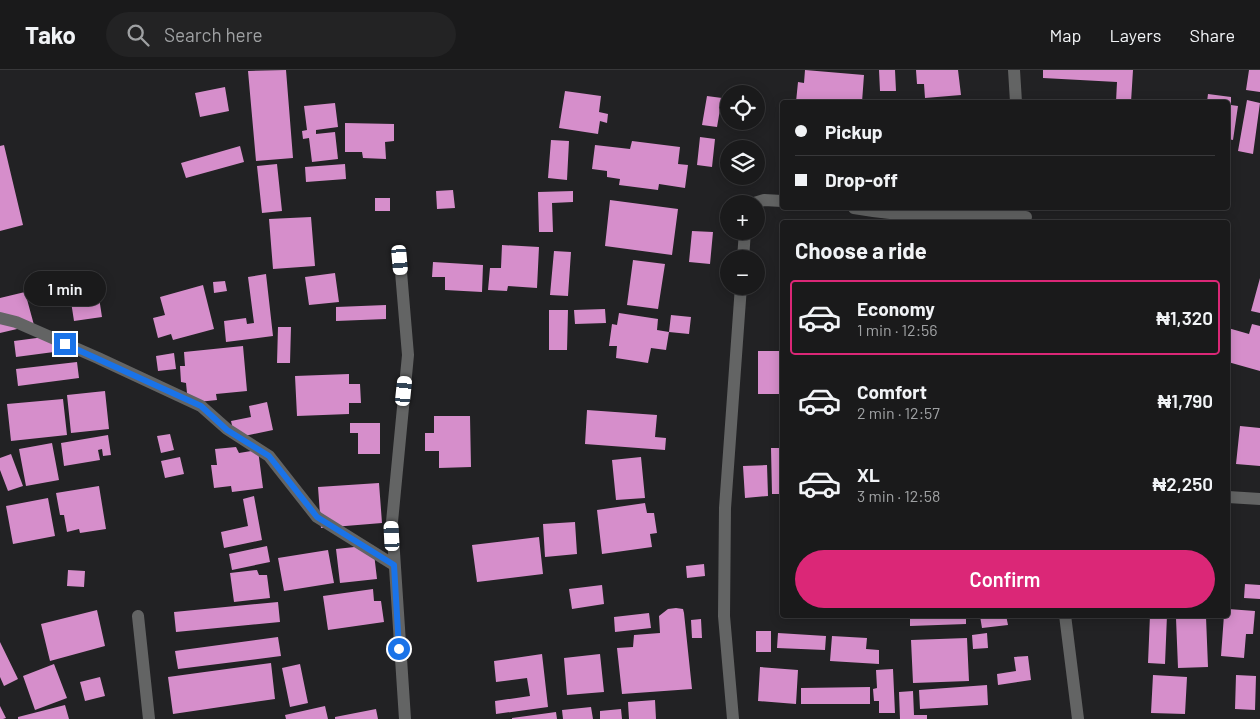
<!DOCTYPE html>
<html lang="en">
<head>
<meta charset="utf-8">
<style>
  :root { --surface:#1a1a1b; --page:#232324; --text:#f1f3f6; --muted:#9fa1a3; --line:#38383a; --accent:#db2777 }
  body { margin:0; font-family:Barlow,sans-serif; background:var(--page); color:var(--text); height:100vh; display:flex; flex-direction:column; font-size:19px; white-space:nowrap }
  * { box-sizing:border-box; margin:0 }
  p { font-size:16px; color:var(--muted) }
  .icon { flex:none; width:28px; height:28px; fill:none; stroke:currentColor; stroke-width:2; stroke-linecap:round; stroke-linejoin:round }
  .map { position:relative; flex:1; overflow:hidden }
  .panel { position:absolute; left:780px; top:150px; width:450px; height:398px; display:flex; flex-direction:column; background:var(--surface); border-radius:5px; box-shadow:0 2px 12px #0003,0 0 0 1px var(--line) }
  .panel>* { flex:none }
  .hud { position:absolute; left:780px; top:30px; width:450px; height:110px; border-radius:5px; box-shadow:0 2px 12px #0003,0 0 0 1px var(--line); display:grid; align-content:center; height:110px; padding:0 15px; background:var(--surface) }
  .fabs { position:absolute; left:720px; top:15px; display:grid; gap:10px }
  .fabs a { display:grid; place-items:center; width:45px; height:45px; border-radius:50%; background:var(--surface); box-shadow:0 2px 12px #0003,0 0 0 1px var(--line); font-size:25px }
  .end { position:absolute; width:22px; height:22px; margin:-11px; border:6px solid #1a73e8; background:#fff; box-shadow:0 0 0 2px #fff }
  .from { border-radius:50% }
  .bubble { position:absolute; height:35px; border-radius:18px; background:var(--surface); box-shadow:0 2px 12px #0003,0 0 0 1px var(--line); font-size:16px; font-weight:600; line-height:35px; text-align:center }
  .car { position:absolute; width:15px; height:30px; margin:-15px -8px; border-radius:6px; box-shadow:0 0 4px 1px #0007; background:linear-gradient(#fff 24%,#345 0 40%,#fff 0 76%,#345 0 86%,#fff 0) }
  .hud b { display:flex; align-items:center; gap:18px; height:48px; font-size:19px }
  .hud b+b { border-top:1px solid var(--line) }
  .hud i { width:12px; height:12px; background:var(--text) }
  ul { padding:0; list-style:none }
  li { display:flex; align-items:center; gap:15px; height:75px; margin:0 10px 8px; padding:0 5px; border:2px solid transparent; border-radius:5px }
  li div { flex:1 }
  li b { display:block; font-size:19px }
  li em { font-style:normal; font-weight:600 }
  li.on { border-color:var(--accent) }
  li>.icon { width:45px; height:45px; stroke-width:1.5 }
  h2 { padding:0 15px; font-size:22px; line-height:60px }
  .cta { display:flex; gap:10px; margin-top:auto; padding:10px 15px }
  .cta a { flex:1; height:58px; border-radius:30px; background:var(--accent); color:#fff; font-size:20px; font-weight:600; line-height:58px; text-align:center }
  header { display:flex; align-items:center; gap:30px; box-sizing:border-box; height:70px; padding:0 25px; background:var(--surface); border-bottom:1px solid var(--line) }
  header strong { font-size:24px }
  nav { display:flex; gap:28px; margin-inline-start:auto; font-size:18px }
  .search { width:350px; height:45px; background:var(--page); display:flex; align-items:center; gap:12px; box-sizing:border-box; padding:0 18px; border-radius:28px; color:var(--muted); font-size:19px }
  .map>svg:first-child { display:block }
</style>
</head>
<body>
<header>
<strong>Tako</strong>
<div class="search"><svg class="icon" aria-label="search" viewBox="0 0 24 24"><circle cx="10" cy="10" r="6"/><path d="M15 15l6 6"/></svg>Search here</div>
<nav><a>Map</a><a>Layers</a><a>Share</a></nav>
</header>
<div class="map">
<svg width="1260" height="649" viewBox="0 0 1260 649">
  <rect width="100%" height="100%" fill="#222224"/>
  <!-- building -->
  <path fill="#d68ecb" d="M286,0L293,88L256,91L248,1Z
    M805,0L864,5L862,32H796L798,12L804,13Z
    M879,0H895L896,21H880Z
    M916,0H958L961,25L925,28L924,14H917Z
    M1043,0H1133L1131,32H1116L1117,12L1043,8Z
    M1249,0H1260V22L1246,20Z
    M225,17L229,41L200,47L195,23Z
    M565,21L601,26L599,42L608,44L607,53L600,51L598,64L559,58Z
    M1208,24L1231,27V35L1238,36L1233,70L1228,69V32H1207Z
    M707,26L722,28L717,57L702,55Z
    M1247,30L1260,33L1253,84L1238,81Z
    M335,33L338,57L316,60V64L335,62L338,89L312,92L309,68L303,69L302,61L307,60L304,36Z
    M345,53L394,54V71L385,72L386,89L363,88L362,82H345Z
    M700,67L715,69L712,97L697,95Z
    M551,70L569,71L567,110L548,108Z
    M632,71L680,77L678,94L688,95L685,118L659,114L658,120L619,115L620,109L607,107V101L592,99L595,75L630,79Z
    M4,75L23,155L0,161V76Z
    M240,76L244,92L186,108L181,93Z
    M277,94L282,141L262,143L257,96Z
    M345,94L346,109L306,112L305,97Z
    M453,120L455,138L437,139L436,121Z
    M573,121V132L552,133L553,162H539L538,122Z
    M375,128H390V141H375Z
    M610,130L678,139L672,185L605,176Z
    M311,147L315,196L273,199L269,149Z
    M692,161L713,162L710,194L689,192Z
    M502,175L539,177L537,218L508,216L507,221L488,220L490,198H501Z
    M554,181L571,182L568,226L550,225Z
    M633,190L665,194L658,239L627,235Z
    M433,192L483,195L482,222L445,220V207H432Z
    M335,203L339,232L309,235L305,207Z
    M266,204L273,266L226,272L224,251L246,248L247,254L254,253L248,207Z
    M96,208L102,247L74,251L68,212Z
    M1260,208V243L1251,241Z
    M225,211L227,221L214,223L213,212Z
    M203,215L214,259L173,270L171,264L158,268L153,248L165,245L160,227Z
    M25,222L34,255L0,263V228Z
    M386,235V249L336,251V237Z
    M605,239L606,253L575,254L574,240Z
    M549,240H568L567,280H549Z
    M619,243L658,249L657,260L669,262L666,280L651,278L648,293L616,288L617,276H609L612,254L617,255Z
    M671,245L691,247L689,264L669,262Z
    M1252,254L1260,256V301L1228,292L1231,283L1228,282V258L1249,264Z
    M278,257H291L290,293H277Z
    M67,264L69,280L16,287L14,271Z
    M243,276L247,321L216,324L217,330L188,333L186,313L181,312L180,296H185L184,282Z
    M758,281H782V324H758Z
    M174,283L176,299L158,301L156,286Z
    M77,292L79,308L18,316L16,299Z
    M349,304V314H360L361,333H349V344L297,346L295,306Z
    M105,321L109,359L71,363L67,325Z
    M63,329L67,365L11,371L7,334Z
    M267,332L273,360L235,368L231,351L251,347L249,336Z
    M587,340L657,345L655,367L666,368L665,380L585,374Z
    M434,346H470L471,397L439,398V381H425V363H434Z
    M350,353H380V384H358V363H350Z
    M1240,356L1260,358V396L1236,394Z
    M170,364L174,380L161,383L157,366Z
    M108,365L111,385L103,386L102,379L98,380L100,390L64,396L61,373Z
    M52,373L59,410L26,416L19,379Z
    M236,377L239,383L258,380L263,418L232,422L231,416L214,418L211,395H217L215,379Z
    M771,378H782V424H772Z
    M11,384L23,416L8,421L0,400V388Z
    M180,387L184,404L165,408L161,391Z
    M641,387L645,428L616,430L612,390Z
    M767,395L768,426L745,428L743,396Z
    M379,413L382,453L321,458L318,417Z
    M99,416L106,459L80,463L79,459L67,462L64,445H60L56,423Z
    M254,426L262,470L224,478L221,462L248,456L243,429Z
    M48,428L55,466L13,474L6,436Z
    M645,433L647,443H654L657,463L650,464L652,477L602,484L597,440Z
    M575,452L577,484L545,487L543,454Z
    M539,467L543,504L477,512L472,475Z
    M373,475L377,509L340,513L336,479Z
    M267,476L270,492L232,500L229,484Z
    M328,480L334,513L284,521L278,488Z
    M704,494L705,506L687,508L686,496Z
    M68,500L85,501L84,517L67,516Z
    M257,500L259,505H267L270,528L234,532L230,503Z
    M1245,514L1260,515V529L1244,528Z
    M602,515L604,534L572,539L569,519Z
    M373,519L374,531H381L384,552L328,560L323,526Z
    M278,532L280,552L176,562L174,542Z
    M676,538L683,539L684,543L692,619L622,624L617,578L633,577L634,565L660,563L659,546L668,539Z
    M1228,539L1255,541L1253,564H1246L1244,588L1221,586L1224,545H1228Z
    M97,540L105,576L50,591L41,554Z
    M649,543L651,558L615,562L614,547Z
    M910,545H966V554L910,556Z
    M1006,545L1008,555L982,558L980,546Z
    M1150,545H1167L1165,594L1148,593Z
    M1206,547L1208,597L1178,598L1176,548Z
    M701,549L702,568H692L691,550Z
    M756,561H771V582H756Z
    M778,563L826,566L825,580L777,578Z
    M987,563L988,578L973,579L972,565Z
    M832,566L867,568L866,579L879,580V594L830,591Z
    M278,567L281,586L178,599L175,581Z
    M967,568L969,611L913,613L911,570Z
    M0,572L18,609L4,616L0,607Z
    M542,584L548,637L496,644L495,631L530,626L527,608L496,612L494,591Z
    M600,584L604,622L567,625L564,588Z
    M1028,586L1031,610L998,615L997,604L1016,601L1014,587Z
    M271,593L275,629L173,644L168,607Z
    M54,594L67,628L35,640L23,606Z
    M300,594L308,633L290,637L282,598Z
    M760,597L798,600L796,634L758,631Z
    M893,599L895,643H879V631H874L873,619L877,618L876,600Z
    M1153,605L1187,607L1185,644L1151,643Z
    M1236,605L1256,606L1255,640L1235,639Z
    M100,607L105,626L85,631L80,612Z
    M987,615L988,635L920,639L919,620Z
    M870,617V634H801V618Z
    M913,621L914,645H927V649H900L899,622Z
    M655,630L656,649H629L628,632Z
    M65,635L69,649H18V647Z
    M0,636L6,648L3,649H0Z
    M325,636L328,649H286L285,645Z
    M591,637L593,649H563L562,640Z
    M376,639L378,649H335V647Z
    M621,639L622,649H600V641Z
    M556,642L557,649H512V648Z"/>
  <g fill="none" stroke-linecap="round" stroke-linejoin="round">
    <!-- minor -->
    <path stroke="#636464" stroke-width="12" d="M1014,0L1016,32
      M751,134L764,130L782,131
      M854,138C911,148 968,147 1026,147
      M743,189L745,161
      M400,190L408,285L392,452L405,649
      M0,248L16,252L98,288L201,336L227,359L269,386L317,447L394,495
      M1228,427L1260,429
      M1065,545L1078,649
      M138,546L149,649
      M733,649L724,546L725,438L741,216"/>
  </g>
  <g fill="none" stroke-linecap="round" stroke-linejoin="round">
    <!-- route -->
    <path stroke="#1a73e8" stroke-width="6" d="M65,274L201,336L227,360L269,386L317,447L394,495L399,579"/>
  </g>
</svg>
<div class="fabs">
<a><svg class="icon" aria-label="locate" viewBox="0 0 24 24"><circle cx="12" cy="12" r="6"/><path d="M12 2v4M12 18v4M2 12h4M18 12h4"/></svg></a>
<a><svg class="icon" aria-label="layers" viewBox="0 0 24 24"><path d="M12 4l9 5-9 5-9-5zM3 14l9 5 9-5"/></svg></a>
<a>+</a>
<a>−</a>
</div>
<i class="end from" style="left:399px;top:579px"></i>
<i class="end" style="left:65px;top:274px"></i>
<div class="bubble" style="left:24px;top:201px;width:82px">1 min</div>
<i class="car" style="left:400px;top:190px;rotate:175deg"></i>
<i class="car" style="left:404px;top:321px;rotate:6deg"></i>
<i class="car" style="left:392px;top:466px;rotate:357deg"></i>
<div class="hud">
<b><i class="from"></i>Pickup</b>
<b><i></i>Drop-off</b>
</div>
<section class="panel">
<h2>Choose a ride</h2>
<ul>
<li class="on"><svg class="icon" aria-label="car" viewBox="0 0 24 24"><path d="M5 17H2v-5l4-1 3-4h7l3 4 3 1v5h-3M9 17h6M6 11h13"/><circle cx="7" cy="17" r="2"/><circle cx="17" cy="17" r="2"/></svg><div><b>Economy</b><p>1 min · 12:56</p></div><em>₦1,320</em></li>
<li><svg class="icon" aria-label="car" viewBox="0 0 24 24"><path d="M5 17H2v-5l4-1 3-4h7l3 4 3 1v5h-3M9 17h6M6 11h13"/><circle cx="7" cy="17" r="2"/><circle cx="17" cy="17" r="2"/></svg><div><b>Comfort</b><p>2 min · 12:57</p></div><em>₦1,790</em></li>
<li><svg class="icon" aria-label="car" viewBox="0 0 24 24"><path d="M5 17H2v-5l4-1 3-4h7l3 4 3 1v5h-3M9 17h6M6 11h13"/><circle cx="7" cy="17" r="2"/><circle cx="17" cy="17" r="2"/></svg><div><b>XL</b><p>3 min · 12:58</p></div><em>₦2,250</em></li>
</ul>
<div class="cta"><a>Confirm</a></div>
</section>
</div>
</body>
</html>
